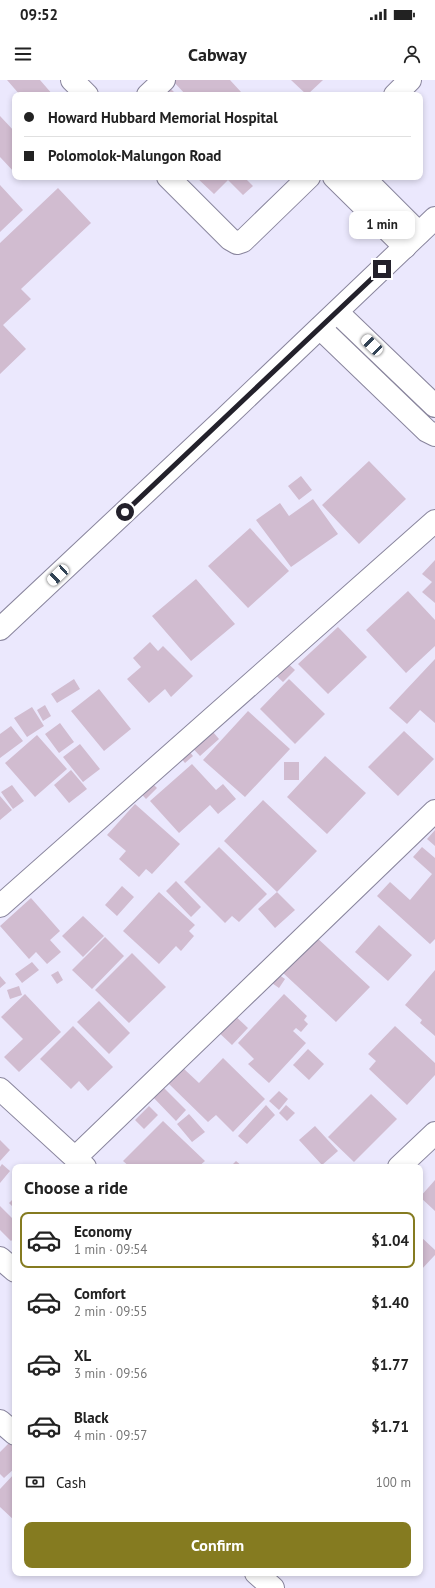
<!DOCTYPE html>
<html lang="en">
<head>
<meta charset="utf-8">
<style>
  :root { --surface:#fff; --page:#f2f2f2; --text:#222; --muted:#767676; --line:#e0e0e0; --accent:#857b20 }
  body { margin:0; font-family:"PT Sans",sans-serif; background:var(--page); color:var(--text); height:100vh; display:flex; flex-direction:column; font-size:15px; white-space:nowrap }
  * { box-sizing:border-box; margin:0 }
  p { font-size:13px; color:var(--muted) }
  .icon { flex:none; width:22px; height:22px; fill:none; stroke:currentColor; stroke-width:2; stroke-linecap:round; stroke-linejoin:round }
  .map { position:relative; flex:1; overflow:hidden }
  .details { position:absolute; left:12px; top:1084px; width:411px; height:412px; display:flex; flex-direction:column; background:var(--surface); border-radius:8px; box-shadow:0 2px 6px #0003 }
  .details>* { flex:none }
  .hud { position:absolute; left:12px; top:12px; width:411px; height:88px; border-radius:8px; box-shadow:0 2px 6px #0003; display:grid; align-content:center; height:88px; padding:0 12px; background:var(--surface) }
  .end { position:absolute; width:18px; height:18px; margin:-9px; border:5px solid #23212b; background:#fff; box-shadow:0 0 0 2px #fff }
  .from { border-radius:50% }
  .bubble { position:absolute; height:28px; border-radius:8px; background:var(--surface); box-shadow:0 2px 6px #0003; font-size:13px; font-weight:800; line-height:28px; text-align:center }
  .car { position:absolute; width:12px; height:24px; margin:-12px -6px; border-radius:5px; box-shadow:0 0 3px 1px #0007; background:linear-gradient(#fff 24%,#345 0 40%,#fff 0 76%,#345 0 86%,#fff 0) }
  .hud b { display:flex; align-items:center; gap:14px; height:38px; font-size:15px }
  .hud b+b { border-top:1px solid var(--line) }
  .hud i { width:10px; height:10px; background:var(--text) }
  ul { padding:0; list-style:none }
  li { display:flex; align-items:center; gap:12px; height:56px; margin:0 8px 6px; padding:0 4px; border:2px solid transparent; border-radius:8px }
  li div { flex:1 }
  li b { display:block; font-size:15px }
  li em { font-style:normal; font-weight:800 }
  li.current { border-color:var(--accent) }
  li>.icon { width:36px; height:36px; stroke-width:1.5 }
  h2 { padding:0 12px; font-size:18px; line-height:48px }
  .pay { display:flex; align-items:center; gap:10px; height:44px; padding:0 12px; font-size:15px }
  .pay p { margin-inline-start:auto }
  .primary-button { display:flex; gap:8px; margin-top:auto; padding:8px 12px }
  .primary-button a { flex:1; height:46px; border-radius:8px; background:var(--accent); color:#fff; font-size:16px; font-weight:800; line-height:46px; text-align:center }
  .status { display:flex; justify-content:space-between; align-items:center; height:28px; padding:0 20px; background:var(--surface); direction:ltr }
  .status svg { height:11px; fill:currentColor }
  header { display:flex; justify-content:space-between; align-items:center; height:52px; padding:0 12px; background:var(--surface); font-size:18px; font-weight:800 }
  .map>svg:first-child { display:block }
</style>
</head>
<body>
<div class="status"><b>09:52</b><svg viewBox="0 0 49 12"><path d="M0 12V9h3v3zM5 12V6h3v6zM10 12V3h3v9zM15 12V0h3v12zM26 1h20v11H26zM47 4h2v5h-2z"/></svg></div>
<header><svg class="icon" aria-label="menu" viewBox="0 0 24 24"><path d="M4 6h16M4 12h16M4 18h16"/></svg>Cabway<svg class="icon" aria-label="person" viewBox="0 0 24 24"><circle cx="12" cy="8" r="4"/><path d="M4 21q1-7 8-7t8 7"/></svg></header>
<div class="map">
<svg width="435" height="1508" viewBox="0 0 435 1508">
  <rect width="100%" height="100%" fill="#ebe8fd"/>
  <!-- building -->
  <path fill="#d1bcd0" d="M7,0H40L53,15H20Z
    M172,0H230L241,12L238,15H186Z
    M291,0H323L307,15Z
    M168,6L177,15H159Z
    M0,36L15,52V93L0,77Z
    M196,97H244L253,106L243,115L228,100L214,114Z
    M0,105L23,130L0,152Z
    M58,108L91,143L21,209L31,219L3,245L26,269L0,294V163Z
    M369,381L406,419L359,464L322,425Z
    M301,396L312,410L299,420L288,406Z
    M313,419L338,454L291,487L256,440L280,423L289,436Z
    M250,448L289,491L248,528L208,486Z
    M435,480V523L422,512L432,502L422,494Z
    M196,499L235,544L191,581L152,536Z
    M408,511L435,540V566L406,593L366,550Z
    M338,547L367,577L328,614L298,584Z
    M150,562L158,571L163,566L193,596L171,617L165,609L149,623L127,599L141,587L133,578Z
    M282,578L295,590L283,602L270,590Z
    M435,579V643L420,630L407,644L389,628Z
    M74,599L80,609L57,623L51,614Z
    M289,599L325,634L295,664L260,629Z
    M99,609L131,649L104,671L71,631Z
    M45,625L51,636L43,641L37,630Z
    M32,627L44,646L27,657L14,638Z
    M248,631L290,669L245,717L203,680Z
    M60,643L74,662L59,673L45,654Z
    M207,645L219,659L200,676L187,662Z
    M11,646L23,661L0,678V654Z
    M404,651L434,679L398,716L368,687Z
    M37,655L67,689L35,717L5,683Z
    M80,664L100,689L83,702L63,677Z
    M185,666L193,676L185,683L176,672Z
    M325,676L366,713L327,754L287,717Z
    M284,682H299V700H284Z
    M192,684L216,710L223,704L236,719L218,734L210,725L179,753L150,721Z
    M71,690L87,709L69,723L54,705Z
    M147,698L157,708L146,719L136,708Z
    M12,705L24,721L13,729L1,712Z
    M0,716L12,730L0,740Z
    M263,720L317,771L277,812L295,830L275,848L258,829L277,812L224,761Z
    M135,724L180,764L152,794L146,789L139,797L119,779L126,771L107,755Z
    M435,750V766L427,759Z
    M219,767L267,814L239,842L232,836L225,843L184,802Z
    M422,767L435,778V859L430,864L377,816L390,802L410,820L432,794L413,777Z
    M176,801L201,827L191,837L166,811Z
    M122,806L134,817L117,836L105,825Z
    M159,812L195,845L189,851L194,856L181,871L176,866L159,884L123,851Z
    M31,818L60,851L50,860L61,872L47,884L36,872L29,879L0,846Z
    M83,836L104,856L83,877L62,856Z
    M379,845L412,875L388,901L355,872Z
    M315,856L370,907L336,942L282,892Z
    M105,857L124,876L92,909L72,890Z
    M132,873L166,907L129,943L95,910Z
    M32,882L39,890L22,903L15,894Z
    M435,890V956L420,943L422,940L405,925Z
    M58,891L63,900L57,904L51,895Z
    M275,892L285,899L279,908L269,901Z
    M0,896L6,903L0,908Z
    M19,906L22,915L10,919L7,910Z
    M25,914L61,952L19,992L4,977L23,959L1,937Z
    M284,914L307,936L304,940L308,944L301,952L296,948L293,951L306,963L269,1003L248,984L254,979L238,963Z
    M99,921L130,953L109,974L77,942Z
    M230,931L248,948L232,965L214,948Z
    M73,946L113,987L88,1011L79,1001L71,1009L40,979Z
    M395,946L435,983V995L407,1025L369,989L376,981L368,974Z
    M308,969L324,984L309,1000L293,985Z
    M223,978L265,1019L233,1052L216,1035L208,1042L168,1003L183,988L199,1003Z
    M160,1004L186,1030L176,1041L150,1014Z
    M279,1011L288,1019L279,1030L269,1021Z
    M371,1014L397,1039L354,1082L328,1057Z
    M266,1025L275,1035L247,1064L238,1056Z
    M286,1025L295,1033L287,1041L279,1033Z
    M149,1026L158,1035L144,1049L135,1040Z
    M189,1034L205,1052L192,1062L177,1044Z
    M163,1041L205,1081L198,1087H130L123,1081Z
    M315,1046L338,1071L322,1085L299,1060Z
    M0,1060L10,1070L0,1081Z
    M236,1081L243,1087H230Z
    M2,1084L10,1091L0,1103V1087Z
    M435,1100V1131L420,1117Z
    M15,1117V1129L9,1123Z
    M0,1126L15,1141V1157L11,1161L0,1150Z
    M420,1156L435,1170V1175L420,1191Z
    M11,1361L15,1365V1388L4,1398L0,1394V1372Z
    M15,1393V1441L0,1427V1409Z"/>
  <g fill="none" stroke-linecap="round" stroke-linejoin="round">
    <defs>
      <path id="street" d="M72,0L87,15
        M148,15L164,0
        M395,15L410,0
        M168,97L230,159L237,163L243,161L309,97
        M334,97L405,167
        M363,97L419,153
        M337,232L435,326
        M320,248L427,351L435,355
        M0,826L435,441
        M0,1009L85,1087
        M75,1078L435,731
        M399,1087L435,1053
        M0,1178L15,1191
        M0,1341L15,1354
        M256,1493L273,1508"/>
      <path id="secondary" d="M0,549L224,339L435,138"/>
    </defs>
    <!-- street casing -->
    <use href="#street" stroke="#89859d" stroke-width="24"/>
    <!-- secondary casing -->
    <use href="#secondary" stroke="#89859d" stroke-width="24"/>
    <!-- street -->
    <use href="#street" stroke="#fff" stroke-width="22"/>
    <!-- secondary -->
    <use href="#secondary" stroke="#fff" stroke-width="22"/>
  </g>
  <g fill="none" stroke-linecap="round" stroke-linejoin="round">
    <!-- route -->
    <path stroke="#23212b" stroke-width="5" d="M125,432L382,189"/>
  </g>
</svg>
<i class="end from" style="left:125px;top:432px"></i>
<i class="end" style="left:382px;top:189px"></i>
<div class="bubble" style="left:349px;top:131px;width:66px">1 min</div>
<i class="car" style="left:372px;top:265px;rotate:314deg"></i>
<i class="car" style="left:58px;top:495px;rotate:227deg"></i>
<div class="hud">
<b><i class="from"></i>Howard Hubbard Memorial Hospital</b>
<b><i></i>Polomolok-Malungon Road</b>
</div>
<section class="details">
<h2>Choose a ride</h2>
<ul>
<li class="current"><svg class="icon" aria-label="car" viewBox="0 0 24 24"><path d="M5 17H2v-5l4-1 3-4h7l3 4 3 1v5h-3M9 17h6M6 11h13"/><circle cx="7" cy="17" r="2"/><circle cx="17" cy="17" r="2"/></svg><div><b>Economy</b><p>1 min · 09:54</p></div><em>$1.04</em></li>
<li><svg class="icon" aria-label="car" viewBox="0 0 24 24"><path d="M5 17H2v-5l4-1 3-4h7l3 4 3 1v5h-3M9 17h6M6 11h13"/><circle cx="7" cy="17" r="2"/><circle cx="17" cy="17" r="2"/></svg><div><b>Comfort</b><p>2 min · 09:55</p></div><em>$1.40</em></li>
<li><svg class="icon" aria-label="car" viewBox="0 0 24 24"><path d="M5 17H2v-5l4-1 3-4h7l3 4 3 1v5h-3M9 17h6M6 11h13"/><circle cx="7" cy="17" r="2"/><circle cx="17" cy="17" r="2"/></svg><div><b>XL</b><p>3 min · 09:56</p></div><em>$1.77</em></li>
<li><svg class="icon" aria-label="car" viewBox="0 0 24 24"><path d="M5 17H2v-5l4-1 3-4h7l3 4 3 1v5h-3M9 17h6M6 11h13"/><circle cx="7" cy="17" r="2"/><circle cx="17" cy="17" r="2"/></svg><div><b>Black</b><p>4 min · 09:57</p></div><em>$1.71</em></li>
</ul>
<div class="pay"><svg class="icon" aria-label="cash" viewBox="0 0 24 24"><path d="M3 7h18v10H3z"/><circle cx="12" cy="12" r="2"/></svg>Cash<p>100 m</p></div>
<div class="primary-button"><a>Confirm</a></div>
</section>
</div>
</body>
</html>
